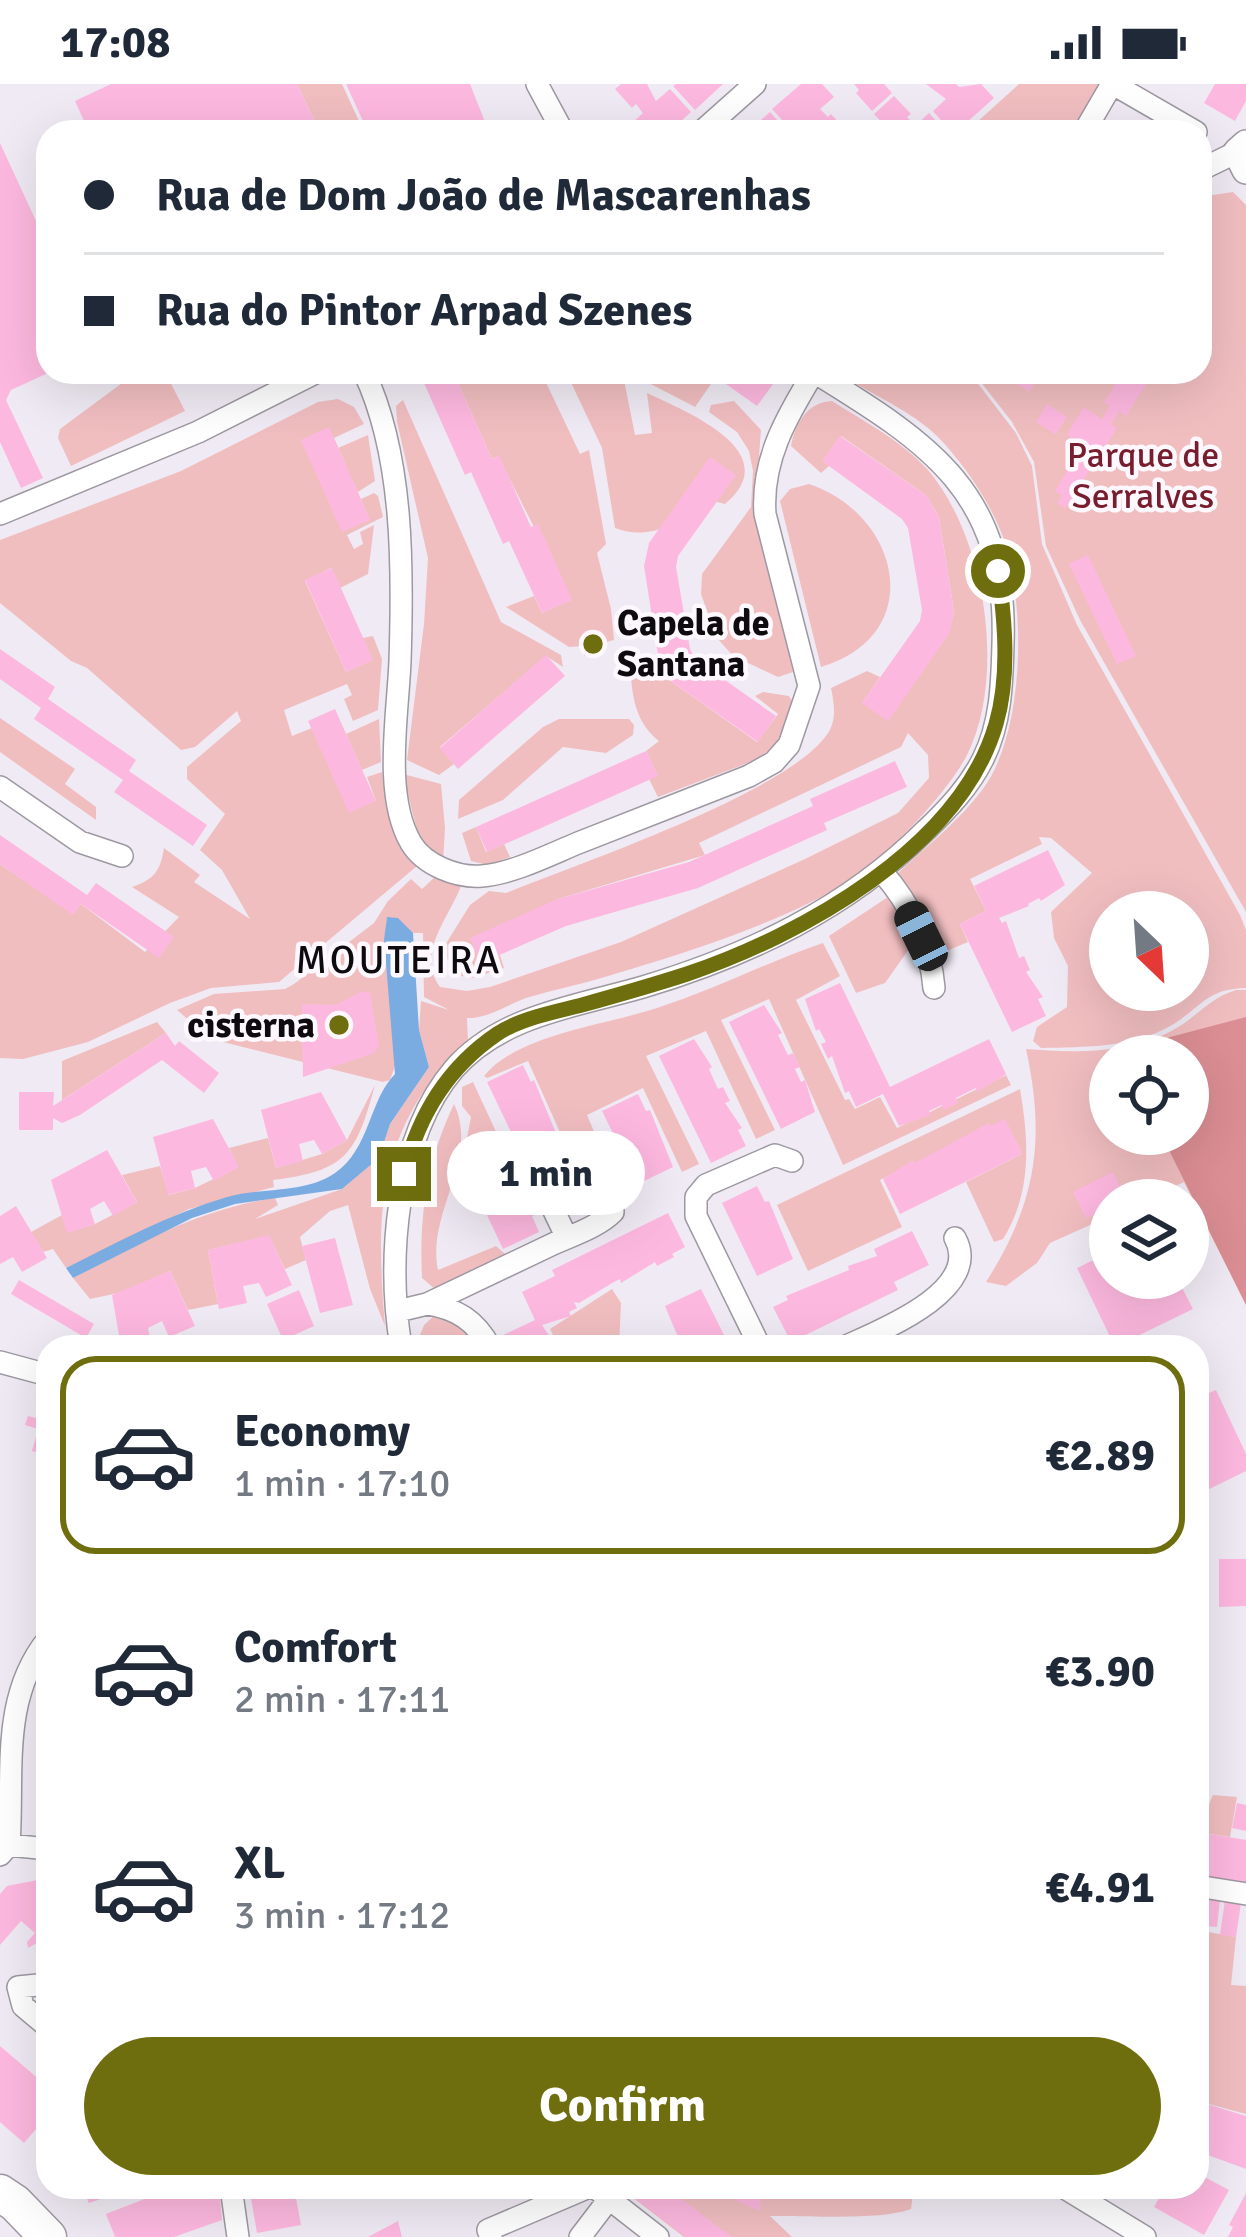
<!DOCTYPE html>
<html lang="en">
<head>
<meta charset="utf-8">
<style>
  :root { --surface:#fff; --page:#f6f6f7; --text:#1f2937; --muted:#747a83; --line:#e0e1e3; --accent:#6f6e0f }
  body { margin:0; font-family:Signika,sans-serif; background:var(--page); color:var(--text); height:100vh; display:flex; flex-direction:column; font-size:45px; white-space:nowrap }
  * { box-sizing:border-box; margin:0 }
  p { font-size:39px; color:var(--muted) }
  .icon { flex:none; width:66px; height:66px; fill:none; stroke:currentColor; stroke-width:2; stroke-linecap:round; stroke-linejoin:round }
  .map { position:relative; flex:1; overflow:hidden }
  .details { position:absolute; left:36px; top:1251px; width:1173px; height:864px; display:flex; flex-direction:column; background:var(--surface); border-radius:36px; box-shadow:0 12px 48px #0002 }
  .details>* { flex:none }
  .hud { position:absolute; left:36px; top:36px; width:1176px; height:264px; border-radius:36px; box-shadow:0 12px 48px #0002; display:grid; align-content:center; height:264px; padding:0 48px; background:var(--surface) }
  .needle { width:78px; rotate:155deg }
  .tools { position:absolute; left:1089px; top:807px; display:grid; gap:24px }
  .tools a { display:grid; place-items:center; width:120px; height:120px; border-radius:50%; background:var(--surface); box-shadow:0 12px 48px #0002; font-size:60px }
  .end { position:absolute; width:54px; height:54px; margin:-27px; border:15px solid #6f6e0f; background:#fff; box-shadow:0 0 0 6px #fff }
  .from { border-radius:50% }
  .bubble { position:absolute; height:84px; border-radius:42px; background:var(--surface); box-shadow:0 12px 48px #0002; font-size:39px; font-weight:700; line-height:84px; text-align:center }
  .car { position:absolute; width:36px; height:72px; margin:-36px -18px; border-radius:15px; box-shadow:0 0 9px 3px #0007; background:linear-gradient(#222 24%,#8ab4d8 0 40%,#222 0 76%,#8ab4d8 0 86%,#222 0) }
  .hud b { display:flex; align-items:center; gap:42px; height:114px; font-size:45px }
  .hud b+b { border-top:3px solid var(--line) }
  .hud i { width:30px; height:30px; background:var(--text) }
  ul { padding:21px 0 0; list-style:none }
  li { display:flex; align-items:center; gap:36px; height:198px; margin:0 24px 18px; padding:0 24px; border:6px solid transparent; border-radius:36px }
  li div { flex:1 }
  li b { display:block; font-size:45px }
  li em { font-style:normal; font-weight:700 }
  li.on { border-color:var(--accent) }
  li>.icon { width:108px; height:108px; stroke-width:1.5 }
  .button { display:flex; gap:24px; margin-top:auto; padding:24px 48px }
  .button a { flex:1; height:138px; border-radius:72px; background:var(--accent); color:#fff; font-size:48px; font-weight:700; line-height:138px; text-align:center }
  .status { display:flex; justify-content:space-between; align-items:center; height:84px; padding:0 60px; background:var(--surface); direction:ltr }
  .status svg { height:33px; fill:currentColor }
  .map>svg:first-child { display:block }
</style>
</head>
<body>
<div class="status"><b>17:08</b><svg viewBox="0 0 49 12"><path d="M0 12V9h3v3zM5 12V6h3v6zM10 12V3h3v9zM15 12V0h3v12zM26 1h20v11H26zM47 4h2v5h-2z"/></svg></div>
<div class="map">
<svg width="1246" height="2153" viewBox="0 0 1246 2153">
  <rect width="100%" height="100%" fill="#f0eaf4"/>
  <!-- green -->
  <path fill="#f1bec0" fill-rule="evenodd" d="M297,0H342L364,48H320Z
    M1019,0H1102L1076,48H966Z
    M1233,108L1246,121V828L1080,536L1046,462L1034,378L1012,338L973,288H1200V113Z
    M137,288H165L185,327L71,382L58,354L60,345Z
    M453,288H541L580,370L589,366L606,460L597,469L611,525L614,556L602,559L601,546L584,547L583,562L569,563L506,523L534,512L542,529L571,516L498,372L492,375Z
    M566,288H634L623,291L635,351L652,349L647,309C684,327 788,367 725,420L717,418C682,434 653,459 615,444L602,364Z
    M649,288H694L711,300L695,323L643,296Z
    M969,288L1016,349L1032,382L1042,460L1077,541L1240,831L1246,846V904C1206,905 1203,922 1172,941C1133,964 1085,963 1041,964L1033,957L1037,943L1067,923L1068,882L1054,854L1051,828L1092,789L1051,754L1039,753L1042,760L970,795L986,827L960,840L968,858L939,870L928,858L894,793C923,765 961,736 985,702C1025,644 1026,519 1003,453C990,418 964,380 938,353C912,327 869,309 838,289ZM1110,828H1188V906H1110Z
    M338,315L354,323L364,340L334,354L370,436L361,415L374,409L378,412L383,433L347,451L354,465L363,460L360,448L374,441L368,490L340,504L331,484L305,497L346,588L372,576L363,554L373,552L382,575L378,626L353,637L344,615L352,611L347,600L284,626L292,652L312,644L376,717L367,693L382,688L392,745L417,782L279,898L211,904L170,919L88,958L23,975L0,974V780L73,830L81,820L145,868L179,833L132,803C155,795 160,787 164,764L200,791L194,798L250,835L222,786L200,766L225,730L187,695V683L241,637L237,627L195,663L181,666L87,584L71,577L0,519V456L181,387L318,318Z
    M403,316L501,538L561,571L563,583L546,572L440,663L454,680L439,691L407,676L424,540L428,474L397,338L396,322Z
    M734,317L761,346L755,424L793,588L778,593L733,572L717,554L701,510L702,490L751,423L753,387L749,367L737,348L709,328L711,321Z
    M832,317C865,338 902,357 928,386C985,453 1007,591 967,671C947,710 887,772 850,796C786,838 679,871 605,893C579,901 552,906 526,914C507,921 487,935 467,934L468,956C378,1042 375,1124 385,1242L370,1205L348,1121L330,1127L300,1153L306,1176L285,1185L269,1152L208,1166L218,1220L188,1226L170,1187L123,1208L90,1215L73,1194C139,1159 200,1125 275,1114L278,1121L255,1135L342,1105L379,1074L390,1040L429,983L419,946L421,917L449,926L424,913L423,849H413L387,834L384,857L396,979L390,996L383,998L223,958L204,949L177,926L214,910L285,905L294,900L374,839L388,817L411,795L422,805L436,792L461,802C449,834 415,870 440,903L467,907L490,903L621,858L805,775L898,729L929,694L928,671L908,649L901,663L699,759L705,771L558,815L481,879L500,871L504,884L472,894L457,891L442,866L470,821L489,807L506,809C577,780 790,708 828,649C837,635 834,619 831,604L867,587L880,593L863,618L948,550L954,528L939,433L926,411L841,352L823,377L829,382L821,389L791,362C795,339 808,318 832,317Z
    M368,351L375,397L358,408L338,364Z
    M809,400C901,431 928,551 821,583L780,417L790,405Z
    M659,577L672,598L757,658L778,630L755,612L763,608L789,612L794,620L780,656L768,667L753,677L658,713L649,695L657,691L646,667L659,657C638,641 632,616 631,590L640,582Z
    M0,634L75,685L65,700L96,723V736L0,668Z
    M379,635L381,678L362,686L346,650Z
    M559,635H629L634,641L633,651L606,669L563,663L503,716L458,735L459,716L543,643Z
    M403,690L441,700L445,744L443,778L419,755Z
    M476,743L486,768L504,760L510,773L488,781L471,777L462,749Z
    M888,813L896,816L914,858L885,899L856,909L829,852Z
    M823,859L840,892L796,916L845,1016L849,1015L855,1025L880,1013L897,1044L1006,991L1011,1001L843,1081L769,915L721,936L775,1046L756,1055L706,947L646,972L699,1080L682,1088L643,1004L587,1031L606,1076L535,1109L521,1073L563,1055L528,977L487,994L484,992C518,950 607,941 657,924C714,906 767,878 823,859Z
    M1236,906H1246V1221L1184,1098L1145,1116H1110V1132L1050,1159L1037,1179L1006,1202L986,1198C1036,1119 1046,1057 1026,965C1074,969 1130,970 1173,946C1196,934 1209,914 1236,906ZM1110,972H1188V1050H1110Z
    M157,938L166,949L62,1016V977Z
    M473,998L504,1065L478,1073L466,1059L471,1033L462,1022V1003Z
    M375,1001C356,1071 346,1087 273,1096L274,1103L189,1125L66,1184L53,1165L43,1168L31,1148L62,1131L68,1148L95,1140L137,1118L122,1091L160,1082L169,1111L195,1104L238,1083L229,1064L268,1054L276,1084L322,1070L347,1056Z
    M1020,1005C1029,1056 1032,1109 1003,1155L994,1158L966,1098L1022,1070L1005,1036L880,1096L902,1143L808,1187L777,1121Z
    M454,1020C480,1074 426,1130 438,1186L496,1162L505,1170L546,1151L436,1206L422,1194C419,1131 427,1077 454,1020Z
    M612,1205L621,1219L619,1263H559L550,1245Z
    M438,1228L472,1249L474,1263H425L420,1251L424,1241Z
    M1213,1711L1237,1713L1230,1753L1197,1748Z
    M1197,1846L1236,1853L1231,1901L1246,1902V2030L1201,2018L1197,2023Z
    M625,2103H914L911,2125C878,2137 809,2131 770,2132L792,2153H684L623,2106Z"/>
  <!-- forest -->
  <path fill="#db8e93" d="M1246,933V1221L1161,1050H1188V972H1122L1117,967Z"/>
  <!-- water -->
  <path fill="#7aace1" d="M387,833L398,834L413,849L419,946L429,983L390,1040L379,1074L342,1105L235,1120L192,1134L73,1194L66,1184C119,1157 170,1130 227,1113C262,1103 305,1110 335,1089C370,1065 369,1016 395,990L384,855Z"/>
  <!-- building -->
  <path fill="#fdb8df" d="M111,0H297L320,48H89L75,17Z
    M346,0H470L487,43L478,48H368Z
    M621,0H647L656,17L670,5L691,28L669,48H636L630,41L643,29L636,20L632,24L615,5Z
    M676,0H723L695,26L673,2Z
    M801,0H822L834,13L820,25L828,33L831,30L847,48H812L815,45L807,36L793,48L772,25Z
    M854,0H884L892,9L872,27L856,9L859,6Z
    M926,0H956L959,3L981,0L994,14L956,48H951L933,27L946,15Z
    M1215,0H1246V17L1235,37L1204,19Z
    M894,12L911,30L907,33L915,42L929,29L946,48H891L874,30Z
    M770,28L788,48H747Z
    M0,59L48,163V289L11,306L6,316L43,394L21,404L0,358Z
    M419,288H453L492,375L499,371L531,443L538,440L572,516L542,529L509,457L503,460L471,388L465,391Z
    M709,288H756L773,300L757,322Z
    M999,288H1042L1029,308Z
    M1123,288H1154L1126,332L1119,327L1111,340L1117,344L1065,424L1057,419L1062,411L1055,407L1081,364L1067,350L1084,323L1102,335L1110,322L1104,318Z
    M1047,320L1067,333L1055,350L1036,338Z
    M329,343L370,436L342,448L301,356Z
    M840,352L926,411L939,433L954,528L949,550L888,637L862,619L920,537L922,526L908,444L902,435L822,377Z
    M710,373L736,391L678,472L676,483L690,565L695,575L776,632L758,658L672,598L659,577L644,482L649,459Z
    M1088,471L1136,572L1117,580L1069,480Z
    M332,484L373,576L346,588L305,496Z
    M601,546L602,571L584,572L583,547Z
    M0,565L55,603L48,615L136,676L129,687L207,741L193,762L114,708L123,696L34,635L41,624L0,595Z
    M546,571L565,592L458,685L440,664Z
    M335,625L376,717L349,729L308,637Z
    M646,667L658,692L487,768L476,743Z
    M895,677L907,703L824,739L827,746L698,804L566,842L481,879L470,854L558,815L689,778L813,722L810,715Z
    M0,751L87,811L96,799L174,853L159,874L81,820L73,831L0,780Z
    M1048,766L1065,801L1041,817L1039,814L1028,820L1029,822L999,834L1002,839L1006,837L1019,874L1024,872L1030,886L1026,888L1043,913L1038,915L1046,932L1012,948L960,840L986,827L974,802Z
    M840,899L890,1003L989,955L1006,990L978,1008L976,1004L956,1014L958,1019L944,1026L942,1021L929,1027L931,1031L899,1042L883,1010L856,1023L849,1007L845,1009L832,972L828,975L821,960L826,958L819,945L816,947L805,915Z
    M363,907L370,909L379,962L374,969L303,993L302,920L336,921Z
    M764,921L782,949L778,951L788,971L793,969L800,983L795,985L801,998L805,996L815,1028L781,1045L729,938Z
    M166,949L175,962L179,957L219,989L204,1009L162,976L80,1031L62,1039L53,1034V1046H19V1008H54L53,1022Z
    M694,955L712,983L709,985L718,1005L723,1003L730,1017L725,1019L742,1044L738,1046L746,1062L711,1079L659,972Z
    M523,981L531,998L534,996L558,1054L522,1071L487,998Z
    M321,1008L347,1056L322,1070L314,1056L299,1060L303,1077L276,1084L261,1026Z
    M638,1010L646,1027L650,1026L673,1083L638,1100L602,1027Z
    M213,1035L239,1083L214,1097L206,1083L191,1087L195,1104L168,1111L153,1053Z
    M1005,1035L1022,1070L900,1130L883,1095L913,1076L915,1079L989,1039L991,1042Z
    M107,1066L137,1118L113,1132L104,1117L90,1125L95,1140L67,1149L51,1096Z
    M504,1074L522,1104L519,1105L535,1131L532,1132L539,1148L503,1165L468,1091Z
    M1113,1088L1127,1116H1110V1123L1086,1134L1073,1108Z
    M757,1102L765,1118L769,1117L793,1175L757,1192L722,1119Z
    M16,1122L47,1174L22,1188L13,1173L0,1180V1132Z
    M668,1129L685,1163L672,1170L674,1173L657,1182L655,1178L621,1199L620,1195L614,1198L579,1219L574,1218L577,1224L569,1228L571,1232L542,1241L556,1262L509,1263L503,1251L535,1236L522,1208L555,1192L552,1186Z
    M912,1147L929,1181L894,1198L898,1206L791,1258L773,1223L788,1216L786,1212L849,1186L848,1182L877,1172L874,1165Z
    M269,1151L292,1201L266,1213L259,1199L243,1202L247,1219L219,1225L208,1166Z
    M335,1154L353,1221L320,1229L302,1162Z
    M1110,1168V1194H1177L1193,1225L1115,1263L1077,1184Z
    M170,1187L195,1242L169,1253L162,1237L148,1244L151,1259L121,1263L112,1211Z
    M19,1196L94,1240L86,1254L11,1210Z
    M701,1205L730,1263H686L680,1252L678,1253L665,1222Z
    M299,1206L314,1242L283,1256L267,1220Z
    M1216,1306L1246,1370V1387L1197,1411V1314Z
    M46,1320H48V1372L32,1367L38,1345L25,1341L28,1332L43,1336Z
    M1219,1475H1246V1522L1219,1523Z
    M1237,1719L1246,1721V1747L1232,1744Z
    M1197,1748L1246,1756V1805L1197,1797Z
    M48,1794V1881H42L40,1857L28,1864L27,1858L35,1849L21,1837L0,1861V1810L7,1802Z
    M1209,1814L1220,1816L1217,1843L1205,1842Z
    M1225,1816L1241,1819L1236,1853L1220,1851Z
    M0,1962L48,2003V2031L24,2059L0,2038Z
    M1200,2018L1246,2032V2085L1197,2067Z
    M1197,2089L1229,2106L1204,2151L1154,2123L1165,2103H1197Z
    M81,2103H133V2104L89,2119Z
    M175,2103H219L222,2136L174,2153H115L106,2130Z
    M249,2103H294L301,2141L257,2149Z
    M620,2103H666L732,2153H686Z
    M728,2103L750,2107L751,2103H764L759,2127L726,2112Z
    M1246,2109V2153H1228L1233,2143L1229,2141Z
    M398,2137L402,2153H368Z"/>
  <g fill="none" stroke-linecap="round" stroke-linejoin="round">
    <defs>
      <path id="street" d="M537,0L563,48
        M1113,0L1196,48
        M701,48L755,0
        M1084,48L1112,0
        M1200,86L1237,68
        M364,288C404,372 403,486 400,577C398,630 383,711 411,759C424,781 457,794 482,792C514,789 549,771 578,759C635,737 692,714 749,692L774,678L789,661L809,602L765,430C761,376 787,332 814,288
        M0,430L198,348L317,288
        M0,703L80,758L122,772
        M882,788C910,819 931,863 934,904
        M428,1220C457,1225 475,1236 490,1263
        M398,1227L427,1220L553,1160C573,1151 598,1143 613,1128L612,1118L600,1100L587,1098L559,1111L554,1127L567,1154
        M401,1263C387,1177 395,1054 454,985C501,931 578,922 643,903C749,871 847,825 926,746C948,725 969,703 983,675C1001,639 1002,600 1003,560C1008,409 931,360 814,288
        M760,1263L696,1132V1113L706,1101L775,1071L792,1077
        M844,1263C880,1247 984,1206 955,1154
        M0,1278L48,1291
        M9,1761C14,1689 0,1614 48,1555
        M0,1771L9,1761L48,1765
        M1197,1802L1246,1810
        M48,1900L18,1903L23,1922L48,1943
        M231,2103L238,2153
        M594,2103L658,2153
        M1063,2103L1145,2153
        M491,2153L488,2146L589,2103
        M580,2153L609,2115"/>
      <path id="secondary" d="M1246,60L1237,68L1246,86"/>
      <path id="highway" d="M0,2109L15,2119L48,2153"/>
    </defs>
    <!-- street casing -->
    <use href="#street" stroke="#9d98a1" stroke-width="24"/>
    <!-- secondary casing -->
    <use href="#secondary" stroke="#9d98a1" stroke-width="30"/>
    <!-- highway casing -->
    <use href="#highway" stroke="#9d98a1" stroke-width="39"/>
    <!-- street -->
    <use href="#street" stroke="#fff" stroke-width="21"/>
    <!-- secondary -->
    <use href="#secondary" stroke="#fff" stroke-width="27"/>
    <!-- highway -->
    <use href="#highway" stroke="#fff" stroke-width="36"/>
  </g>
  <g fill="none" stroke-linecap="round" stroke-linejoin="round">
    <!-- route -->
    <path stroke="#6f6e0f" stroke-width="15" d="M404,1090C418,1032 447,984 497,950C521,934 555,928 582,921C618,911 653,901 687,890C802,851 960,764 996,640C1010,592 1005,536 998,487"/>
  </g>
  <!-- markers -->
  <g fill="#6f6e0f" stroke="#fcf8fe" stroke-width="4.5">
    <circle cx="593" cy="560" r="12"/>
    <circle cx="339" cy="941" r="12"/>
  </g>
  <g text-anchor="middle" dominant-baseline="central" stroke-width="9" stroke-linejoin="round" paint-order="stroke">
    <!-- park labels -->
    <g font-size="36" fill="#781d2d" stroke="#fcf8fe">
      <text x="1143" y="371">Parque de<tspan x="1143" dy="41">Serralves</tspan></text>
    </g>
    <!-- poi labels -->
    <g font-size="36" font-weight="bold" fill="#0d0b0e" stroke="#fcf8fe" text-anchor="start">
      <text x="617" y="539">Capela de<tspan x="617" dy="41">Santana</tspan></text>
      <text x="315" y="941" text-anchor="end">cisterna</text>
    </g>
    <!-- neighbourhood labels -->
    <g font-size="39" letter-spacing="3" fill="#0d0b0e" stroke="#fcf8fe">
      <text x="399" y="876">MOUTEIRA</text>
    </g>
  </g>
</svg>
<div class="tools">
<a><svg class="needle" viewBox="-14 -14 28 28"><path d="M0-13l5 13h-10z" fill="#e53935"/><path d="M0 13l5-13h-10z" fill="#747a83"/></svg></a>
<a><svg class="icon" aria-label="locate" viewBox="0 0 24 24"><circle cx="12" cy="12" r="6"/><path d="M12 2v4M12 18v4M2 12h4M18 12h4"/></svg></a>
<a><svg class="icon" aria-label="layers" viewBox="0 0 24 24"><path d="M12 4l9 5-9 5-9-5zM3 14l9 5 9-5"/></svg></a>
</div>
<i class="end from" style="left:998px;top:487px"></i>
<i class="end" style="left:404px;top:1090px"></i>
<div class="bubble" style="left:447px;top:1047px;width:198px">1 min</div>
<i class="car" style="left:921px;top:852px;rotate:334deg"></i>
<div class="hud">
<b><i class="from"></i>Rua de Dom João de Mascarenhas</b>
<b><i></i>Rua do Pintor Arpad Szenes</b>
</div>
<section class="details">
<ul>
<li class="on"><svg class="icon" aria-label="car" viewBox="0 0 24 24"><path d="M5 17H2v-5l4-1 3-4h7l3 4 3 1v5h-3M9 17h6M6 11h13"/><circle cx="7" cy="17" r="2"/><circle cx="17" cy="17" r="2"/></svg><div><b>Economy</b><p>1 min · 17:10</p></div><em>€2.89</em></li>
<li><svg class="icon" aria-label="car" viewBox="0 0 24 24"><path d="M5 17H2v-5l4-1 3-4h7l3 4 3 1v5h-3M9 17h6M6 11h13"/><circle cx="7" cy="17" r="2"/><circle cx="17" cy="17" r="2"/></svg><div><b>Comfort</b><p>2 min · 17:11</p></div><em>€3.90</em></li>
<li><svg class="icon" aria-label="car" viewBox="0 0 24 24"><path d="M5 17H2v-5l4-1 3-4h7l3 4 3 1v5h-3M9 17h6M6 11h13"/><circle cx="7" cy="17" r="2"/><circle cx="17" cy="17" r="2"/></svg><div><b>XL</b><p>3 min · 17:12</p></div><em>€4.91</em></li>
</ul>
<div class="button"><a>Confirm</a></div>
</section>
</div>
</body>
</html>
